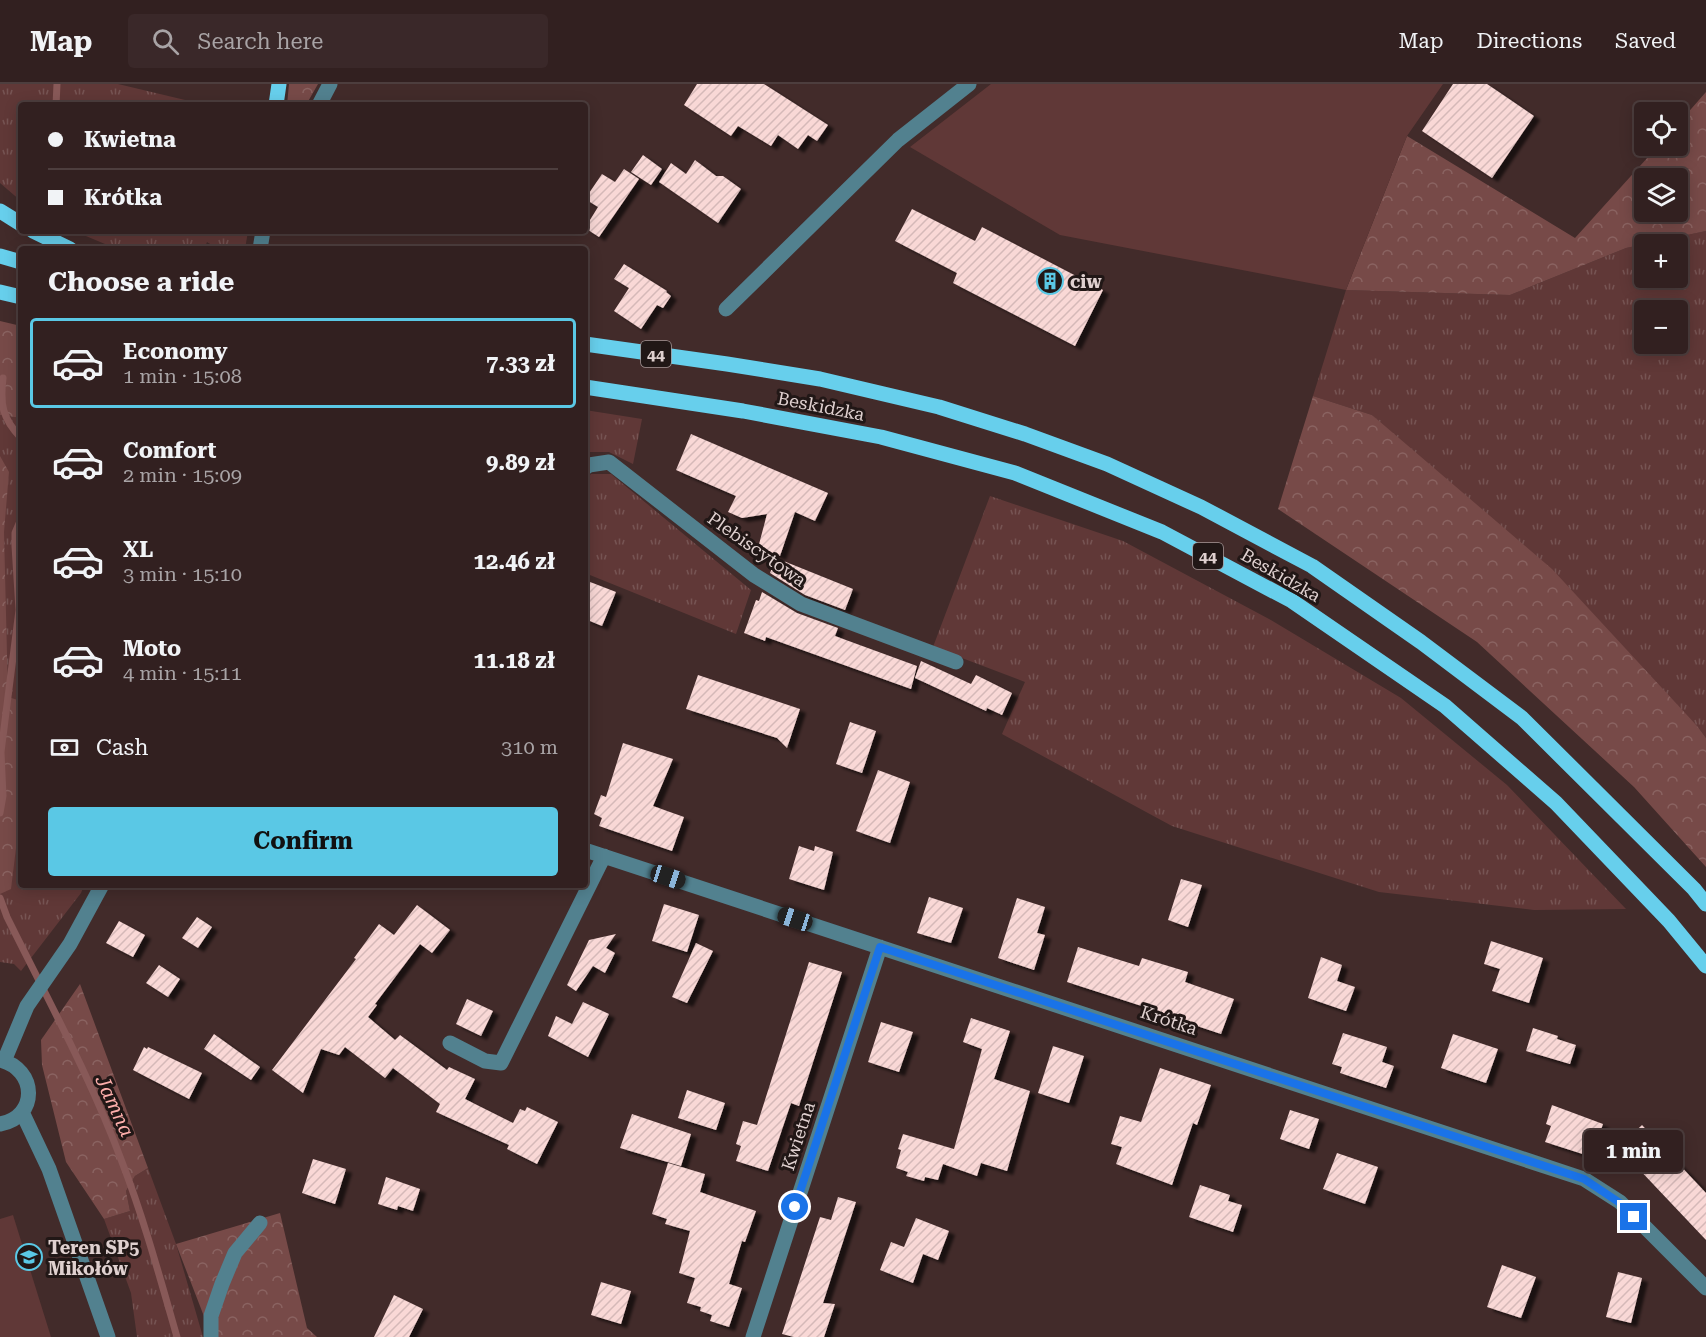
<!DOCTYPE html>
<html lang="en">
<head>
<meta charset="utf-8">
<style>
  :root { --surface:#322020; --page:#3a2829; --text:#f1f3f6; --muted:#a8a3a5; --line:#4d3e3e; --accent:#5ac8e5 }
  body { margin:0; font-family:"Roboto Serif",serif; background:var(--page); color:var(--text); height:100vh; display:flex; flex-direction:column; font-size:22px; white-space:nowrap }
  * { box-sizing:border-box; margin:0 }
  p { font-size:20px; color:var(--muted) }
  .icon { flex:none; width:33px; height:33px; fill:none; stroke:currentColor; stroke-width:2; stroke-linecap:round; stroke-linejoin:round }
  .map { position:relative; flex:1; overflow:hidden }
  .side { position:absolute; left:18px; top:162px; width:570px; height:642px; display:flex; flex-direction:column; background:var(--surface); border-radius:6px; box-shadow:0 3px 15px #0003,0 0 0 2px var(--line) }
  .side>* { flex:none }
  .banner { position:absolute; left:18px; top:18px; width:570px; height:132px; border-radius:6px; box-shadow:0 3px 15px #0003,0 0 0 2px var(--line); display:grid; align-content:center; height:132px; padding:0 30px; background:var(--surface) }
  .controls { position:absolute; left:1634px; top:18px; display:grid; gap:12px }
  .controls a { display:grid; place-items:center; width:54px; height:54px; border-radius:6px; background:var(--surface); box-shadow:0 3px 15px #0003,0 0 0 2px var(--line); font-size:30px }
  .end { position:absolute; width:27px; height:27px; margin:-14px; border:8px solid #1a73e8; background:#fff; box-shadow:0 0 0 3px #fff }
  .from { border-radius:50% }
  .bubble { position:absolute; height:42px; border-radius:6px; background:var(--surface); box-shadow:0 3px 15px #0003,0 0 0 2px var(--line); font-size:20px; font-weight:700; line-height:42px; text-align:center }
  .car { position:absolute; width:18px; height:36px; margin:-18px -9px; border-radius:8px; box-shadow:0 0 4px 2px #0007; background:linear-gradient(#222 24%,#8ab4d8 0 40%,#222 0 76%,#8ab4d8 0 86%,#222 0) }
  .banner b { display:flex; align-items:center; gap:21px; height:57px; font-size:22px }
  .banner b+b { border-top:2px solid var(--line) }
  .banner i { width:15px; height:15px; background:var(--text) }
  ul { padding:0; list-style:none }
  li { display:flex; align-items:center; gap:18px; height:90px; margin:0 12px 9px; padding:0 18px; border:3px solid transparent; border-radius:6px }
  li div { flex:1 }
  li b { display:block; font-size:22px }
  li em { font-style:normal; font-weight:700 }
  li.active { border-color:var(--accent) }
  li>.icon { width:54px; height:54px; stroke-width:1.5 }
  h2 { padding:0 30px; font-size:27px; line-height:72px }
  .pay { display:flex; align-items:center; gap:15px; height:66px; padding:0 30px; font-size:22px }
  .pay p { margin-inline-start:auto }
  .cta { display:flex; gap:12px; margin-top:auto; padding:12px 30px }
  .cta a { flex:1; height:69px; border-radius:6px; background:var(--accent); color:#111; font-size:24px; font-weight:700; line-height:69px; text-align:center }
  header { display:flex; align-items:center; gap:36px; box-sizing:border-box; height:84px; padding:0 30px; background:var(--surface); border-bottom:2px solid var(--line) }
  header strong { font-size:28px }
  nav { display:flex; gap:33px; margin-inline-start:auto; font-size:21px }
  .search { width:420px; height:54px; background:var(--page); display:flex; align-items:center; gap:15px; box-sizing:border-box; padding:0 21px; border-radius:6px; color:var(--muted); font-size:22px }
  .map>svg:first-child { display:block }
</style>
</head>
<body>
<header>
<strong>Map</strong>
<div class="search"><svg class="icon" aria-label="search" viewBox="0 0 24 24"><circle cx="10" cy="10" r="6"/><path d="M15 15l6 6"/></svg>Search here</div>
<nav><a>Map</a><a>Directions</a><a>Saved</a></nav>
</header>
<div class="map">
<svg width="1706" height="1253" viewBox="0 0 1706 1253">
  <defs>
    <pattern id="grass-tufts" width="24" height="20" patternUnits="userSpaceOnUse" patternTransform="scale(1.5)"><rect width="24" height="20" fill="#603837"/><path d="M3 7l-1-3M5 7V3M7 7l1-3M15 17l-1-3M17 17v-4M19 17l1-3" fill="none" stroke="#765453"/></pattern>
    <pattern id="forest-crowns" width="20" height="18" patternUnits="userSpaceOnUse" patternTransform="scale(1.5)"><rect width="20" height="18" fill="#774a48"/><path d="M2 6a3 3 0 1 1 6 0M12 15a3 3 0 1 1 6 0" fill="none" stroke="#8a6361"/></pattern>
    <pattern id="building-hatch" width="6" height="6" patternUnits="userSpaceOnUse" patternTransform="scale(1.5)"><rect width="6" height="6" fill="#f9d8d6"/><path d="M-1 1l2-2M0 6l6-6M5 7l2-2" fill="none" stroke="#d5b9b8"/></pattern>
    <filter id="shadow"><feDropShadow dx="6" dy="4" stdDeviation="1.5" flood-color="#0009"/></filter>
  </defs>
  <rect width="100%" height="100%" fill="#422b2a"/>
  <!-- grass -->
  <path fill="url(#grass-tufts)" fill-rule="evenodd" d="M0,0H118L206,21H21V117L0,99Z
    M74,147H248L245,165H218L207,158L204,165H117Z
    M1706,147V654L1698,643L1372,331L1313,312L1346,206L1510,211L1626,164ZM1644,160H1677V194H1644ZM1644,226H1677V260H1644Z
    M585,326L642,335L633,380L609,368H585Z
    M0,331L21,334V801H84L81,809L21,887L14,880L0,878Z
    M591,390H611L751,506L736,550L585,489V396Z
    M990,412L1123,457L1269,535L1401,614L1507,701L1626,825L1534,826L1379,808L1172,742L1002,650L1025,598L933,563Z
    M148,1084L176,1160L203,1253H137L131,1209L104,1135L130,1127L126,1107L135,1092Z"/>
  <!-- forest -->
  <path fill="url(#forest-crowns)" fill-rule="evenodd" d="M289,0H318L306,21H287Z
    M1706,8V147L1626,164L1510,211L1346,206L1407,52L1575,154L1658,62H1677V41ZM1644,94H1677V128H1644Z
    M0,237L21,242V334L0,331Z
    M1313,312L1372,331L1552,485L1698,643L1706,654V783L1634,703L1477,558L1278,425Z
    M0,372L9,388L4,448L8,613L21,617V723L11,805L0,810Z
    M80,900L148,1084L135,1092L126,1107L130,1127L104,1135L66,1078L42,981L41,956Z
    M280,1129L307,1244L317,1253H212L176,1160Z"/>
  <!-- garden -->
  <path fill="#603837" d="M991,0H1443L1407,52L1346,206L1060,151L910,63Z
    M13,1131L51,1253H0V1135Z"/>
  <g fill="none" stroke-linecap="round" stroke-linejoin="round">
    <!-- stream -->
    <path stroke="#885958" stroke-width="7" d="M56,21L57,0
      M3,294C0,320 2,334 21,354
      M0,729L3,712L1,668L19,526L15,462V449L21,435
      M0,814L7,833C47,914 91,994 122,1078C144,1135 160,1194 177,1253"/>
  </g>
  <!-- building -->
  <path fill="url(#building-hatch)" filter="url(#shadow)" d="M697,0H764L828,41L817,57L808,51L798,65L778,51L771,62L738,42L731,52L684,21Z
    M1453,0H1487L1534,32L1492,94L1422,47Z
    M643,71L662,85L651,101L631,88Z
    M695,76L716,92H723L741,105L718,139L659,98L671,79L686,90Z
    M624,85L639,95L599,153L585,144L598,123L585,115L602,90L615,98Z
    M912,125L975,157L982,143L1103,206L1075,262L953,199L957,189L895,157Z
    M624,180L667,207L666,208L671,212L663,224L657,221L641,245L614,227L629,204L614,195Z
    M691,350L828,409L815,437L795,428L780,472L758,464L767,430L742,434L728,428L736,412L676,386Z
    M776,474L853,505L845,526L805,511L770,489Z
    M585,496L616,508L602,542L585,535Z
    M762,508L797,529L838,544L835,552L917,582L911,605L766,553L765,557L744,549L756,516L759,517Z
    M921,577L971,600L976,591L1012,609L1002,631L987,624L986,627L915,594Z
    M698,591L800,625L787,664L777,654L686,625Z
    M850,638L876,647L862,689L836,680Z
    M623,659L673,675L653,722L684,733L672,767L599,742L602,734L594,730L601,711L606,713Z
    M878,686L910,698L890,759L856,747Z
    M799,762L814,767L815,762L833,768L824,806L789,795Z
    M1181,795L1202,801L1188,843L1168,836Z
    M929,813L963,824L951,859L917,849Z
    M1017,814L1045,823L1037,849L1045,851L1034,886L998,874Z
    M664,820L699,831L687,868L652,857Z
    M417,821L450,846L432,869L420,860L375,920L377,921L368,933L395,956L400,951L447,986L449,983L475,995L465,1015L513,1039L520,1025L525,1027L527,1023L558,1038L537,1080L507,1065L509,1061L436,1028L440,1020L393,984L385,994L345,963L339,971L321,965L303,1009L272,986L356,875L354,874L379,840L394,851Z
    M197,833L212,843L198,864L182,854Z
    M119,837L145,851L133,873L106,859Z
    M616,850L606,864L615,869L605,889L593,882L576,907L567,901L589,856Z
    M1491,857L1543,874L1529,919L1492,907L1500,885L1484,880Z
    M696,859L713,867L687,919L672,913Z
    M1078,863L1139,882L1142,874L1188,888L1185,898L1234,915L1221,950L1182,937V935L1067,898Z
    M1321,873L1342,881L1337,897L1355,903L1346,927L1308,914Z
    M809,878L842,888L799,1022L791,1019L768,1087L736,1077L741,1062L736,1060L743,1037L757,1041Z
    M159,881L180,895L168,913L146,899Z
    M467,915L493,927L481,952L456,940Z
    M583,918L609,930L588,973L548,952L556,932L572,940Z
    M971,934L1010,947L994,995L1030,1007L1007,1087L981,1079L977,1092L943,1080L938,1096L925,1093L924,1097L906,1092L908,1088L896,1084L901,1066L898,1065L903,1050L954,1065L982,965L963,958Z
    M881,938L913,948L899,988L868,978Z
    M1533,944L1558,952L1557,955L1576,961L1570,980L1526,967Z
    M1343,949L1387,963L1382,978L1394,982L1386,1004L1340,989L1342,983L1332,980Z
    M214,950L260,983L251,996L204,965Z
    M1453,950L1498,965L1486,999L1441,984Z
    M1053,962L1084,972L1069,1019L1038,1009Z
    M144,963L147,965L148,963L202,989L189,1015L133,986Z
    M1160,984L1211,1001L1197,1041L1193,1039L1172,1101L1116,1080L1122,1063L1111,1060L1120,1032L1141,1038Z
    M687,1006L725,1019L716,1046L678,1034Z
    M1552,1021L1603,1040L1592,1073L1545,1058L1551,1042L1546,1040Z
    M1290,1026L1319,1035L1309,1065L1280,1055Z
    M632,1030L691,1050L681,1082L620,1064Z
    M1642,1041L1706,1109V1156L1618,1063Z
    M1337,1069L1378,1083L1365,1120L1323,1105Z
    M313,1075L346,1085L335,1120L302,1109Z
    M668,1079L705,1090L700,1108L756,1127L745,1158L742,1157L729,1200L742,1204L729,1243L710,1237L712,1231L700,1227L701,1223L687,1219L695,1194L679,1189L690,1147L665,1140L667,1135L652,1130Z
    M386,1093L420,1105L413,1127L398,1122L397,1126L378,1120Z
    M1200,1101L1230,1111L1228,1117L1242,1121L1233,1148L1189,1133Z
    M838,1113L856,1118L823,1219L835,1220L824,1253H794L782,1250L820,1133L831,1136Z
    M916,1134L949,1147L938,1176L923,1170L913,1199L880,1186L891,1158L904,1163Z
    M1502,1181L1536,1193L1521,1234L1487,1223Z
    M1618,1188L1642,1194L1631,1239L1606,1233Z
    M601,1198L631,1207L621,1240L591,1231Z
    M394,1211L423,1225L409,1253H374Z"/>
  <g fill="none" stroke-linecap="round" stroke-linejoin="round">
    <!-- minor -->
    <path stroke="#52818f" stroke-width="15" d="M319,21L330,0
      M260,165L263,147
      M726,225L898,56L969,0
      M585,384L589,381L609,378L754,491L801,520L956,578
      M585,766L1584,1095L1620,1118L1706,1204
      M450,959L485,977L501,979L604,772
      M0,976C37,985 39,1033 0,1040
      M4,977L27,922L70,860L102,801
      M22,1028L49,1085L108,1253
      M211,1253V1232L222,1200L235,1169L260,1139
      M753,1253L880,863"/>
    <!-- major -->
    <path stroke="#67cfec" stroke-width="15" d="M276,21L279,0
      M0,127L21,140
      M33,147L70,165
      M0,172L21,178
      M0,208L21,213
      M585,260L727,280L820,295L939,323L1025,350L1107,380L1201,423L1312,482L1421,558L1522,634L1694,805L1706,820
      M585,303L743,327L881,353L1015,389L1162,448L1292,517L1445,622L1556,719L1669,837L1706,882"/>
  </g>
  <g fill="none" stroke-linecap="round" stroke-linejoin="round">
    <!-- route -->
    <path stroke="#1a73e8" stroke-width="8" d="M795,1123L880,863L1584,1095L1620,1119L1634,1133"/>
  </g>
  <!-- icons -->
  <defs>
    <symbol id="building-ring" viewBox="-11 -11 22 22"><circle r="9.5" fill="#211716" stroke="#5ac8e5" stroke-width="1.5"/><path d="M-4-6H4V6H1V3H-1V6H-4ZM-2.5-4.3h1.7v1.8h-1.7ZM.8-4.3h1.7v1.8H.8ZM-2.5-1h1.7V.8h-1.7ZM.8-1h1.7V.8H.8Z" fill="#5ac8e5"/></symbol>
    <symbol id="school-ring" viewBox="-11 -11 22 22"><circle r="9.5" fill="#211716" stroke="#5ac8e5" stroke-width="1.5"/><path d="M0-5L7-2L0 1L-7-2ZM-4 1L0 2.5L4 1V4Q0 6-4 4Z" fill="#5ac8e5"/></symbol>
  </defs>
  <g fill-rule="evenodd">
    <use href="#building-ring" x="1035" y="182" width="30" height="30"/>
    <use href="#school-ring" x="14" y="1158" width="30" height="30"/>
  </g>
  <g text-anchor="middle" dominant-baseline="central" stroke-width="6" stroke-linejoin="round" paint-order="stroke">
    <!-- shield labels -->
    <g fill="#211716" stroke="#a69898" stroke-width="1.5">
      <rect x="641" y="257" width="30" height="26" rx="4.5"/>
      <rect x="1193" y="459" width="30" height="26" rx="4.5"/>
    </g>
    <g font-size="16" font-weight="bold" fill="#dfd0cf">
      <text x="656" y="270">44</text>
      <text x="1208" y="472">44</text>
    </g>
    <!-- poi labels -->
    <g font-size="18" font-weight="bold" fill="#dfd0cf" stroke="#211716" text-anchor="start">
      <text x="1070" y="197">ciw</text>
      <text x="48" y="1163">Teren SP5<tspan x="48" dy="21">Mikołów</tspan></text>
    </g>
    <!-- street labels -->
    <g font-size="18" fill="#dfd0cf" stroke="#211716">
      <text transform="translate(821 322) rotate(11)">Beskidzka</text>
      <text transform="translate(757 465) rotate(35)">Plebiscytowa</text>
      <text transform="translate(1281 491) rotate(30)">Beskidzka</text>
      <text transform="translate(1169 936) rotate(18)">Krótka</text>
      <text transform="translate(798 1052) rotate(-72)">Kwietna</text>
    </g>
    <!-- water labels -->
    <g font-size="20" font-style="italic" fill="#fcaeab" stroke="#211716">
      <text transform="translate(115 1022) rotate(65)">Jamna</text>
    </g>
  </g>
</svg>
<div class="controls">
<a><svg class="icon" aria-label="locate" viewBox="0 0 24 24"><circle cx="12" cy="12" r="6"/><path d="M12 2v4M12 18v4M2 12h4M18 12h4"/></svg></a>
<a><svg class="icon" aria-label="layers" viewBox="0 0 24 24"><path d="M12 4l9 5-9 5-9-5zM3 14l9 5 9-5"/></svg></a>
<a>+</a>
<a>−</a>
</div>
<i class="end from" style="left:795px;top:1123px"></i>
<i class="end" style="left:1634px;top:1133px"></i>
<div class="bubble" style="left:1584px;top:1046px;width:99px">1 min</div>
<i class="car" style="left:668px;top:793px;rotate:108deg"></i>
<i class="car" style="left:795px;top:835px;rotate:288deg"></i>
<div class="banner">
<b><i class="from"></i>Kwietna</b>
<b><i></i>Krótka</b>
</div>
<section class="side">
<h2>Choose a ride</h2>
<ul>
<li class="active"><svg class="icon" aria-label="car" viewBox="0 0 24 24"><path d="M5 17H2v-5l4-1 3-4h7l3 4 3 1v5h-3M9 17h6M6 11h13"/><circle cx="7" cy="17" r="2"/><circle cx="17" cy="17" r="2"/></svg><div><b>Economy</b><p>1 min · 15:08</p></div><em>7.33 zł</em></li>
<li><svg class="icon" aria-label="car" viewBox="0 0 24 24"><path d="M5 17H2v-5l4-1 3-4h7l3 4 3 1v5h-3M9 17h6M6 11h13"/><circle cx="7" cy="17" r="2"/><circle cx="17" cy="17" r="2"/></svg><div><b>Comfort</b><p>2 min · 15:09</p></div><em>9.89 zł</em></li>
<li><svg class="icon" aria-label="car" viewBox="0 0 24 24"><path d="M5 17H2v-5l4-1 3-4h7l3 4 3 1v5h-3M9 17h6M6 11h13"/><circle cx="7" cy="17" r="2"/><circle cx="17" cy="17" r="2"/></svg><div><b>XL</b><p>3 min · 15:10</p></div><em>12.46 zł</em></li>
<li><svg class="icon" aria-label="car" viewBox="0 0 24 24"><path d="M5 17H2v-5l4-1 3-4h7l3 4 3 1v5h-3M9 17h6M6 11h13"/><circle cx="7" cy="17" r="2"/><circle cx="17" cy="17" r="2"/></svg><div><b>Moto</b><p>4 min · 15:11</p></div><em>11.18 zł</em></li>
</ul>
<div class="pay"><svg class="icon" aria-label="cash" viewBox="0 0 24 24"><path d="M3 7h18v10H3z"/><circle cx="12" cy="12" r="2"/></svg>Cash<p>310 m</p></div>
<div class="cta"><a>Confirm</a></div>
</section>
</div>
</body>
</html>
